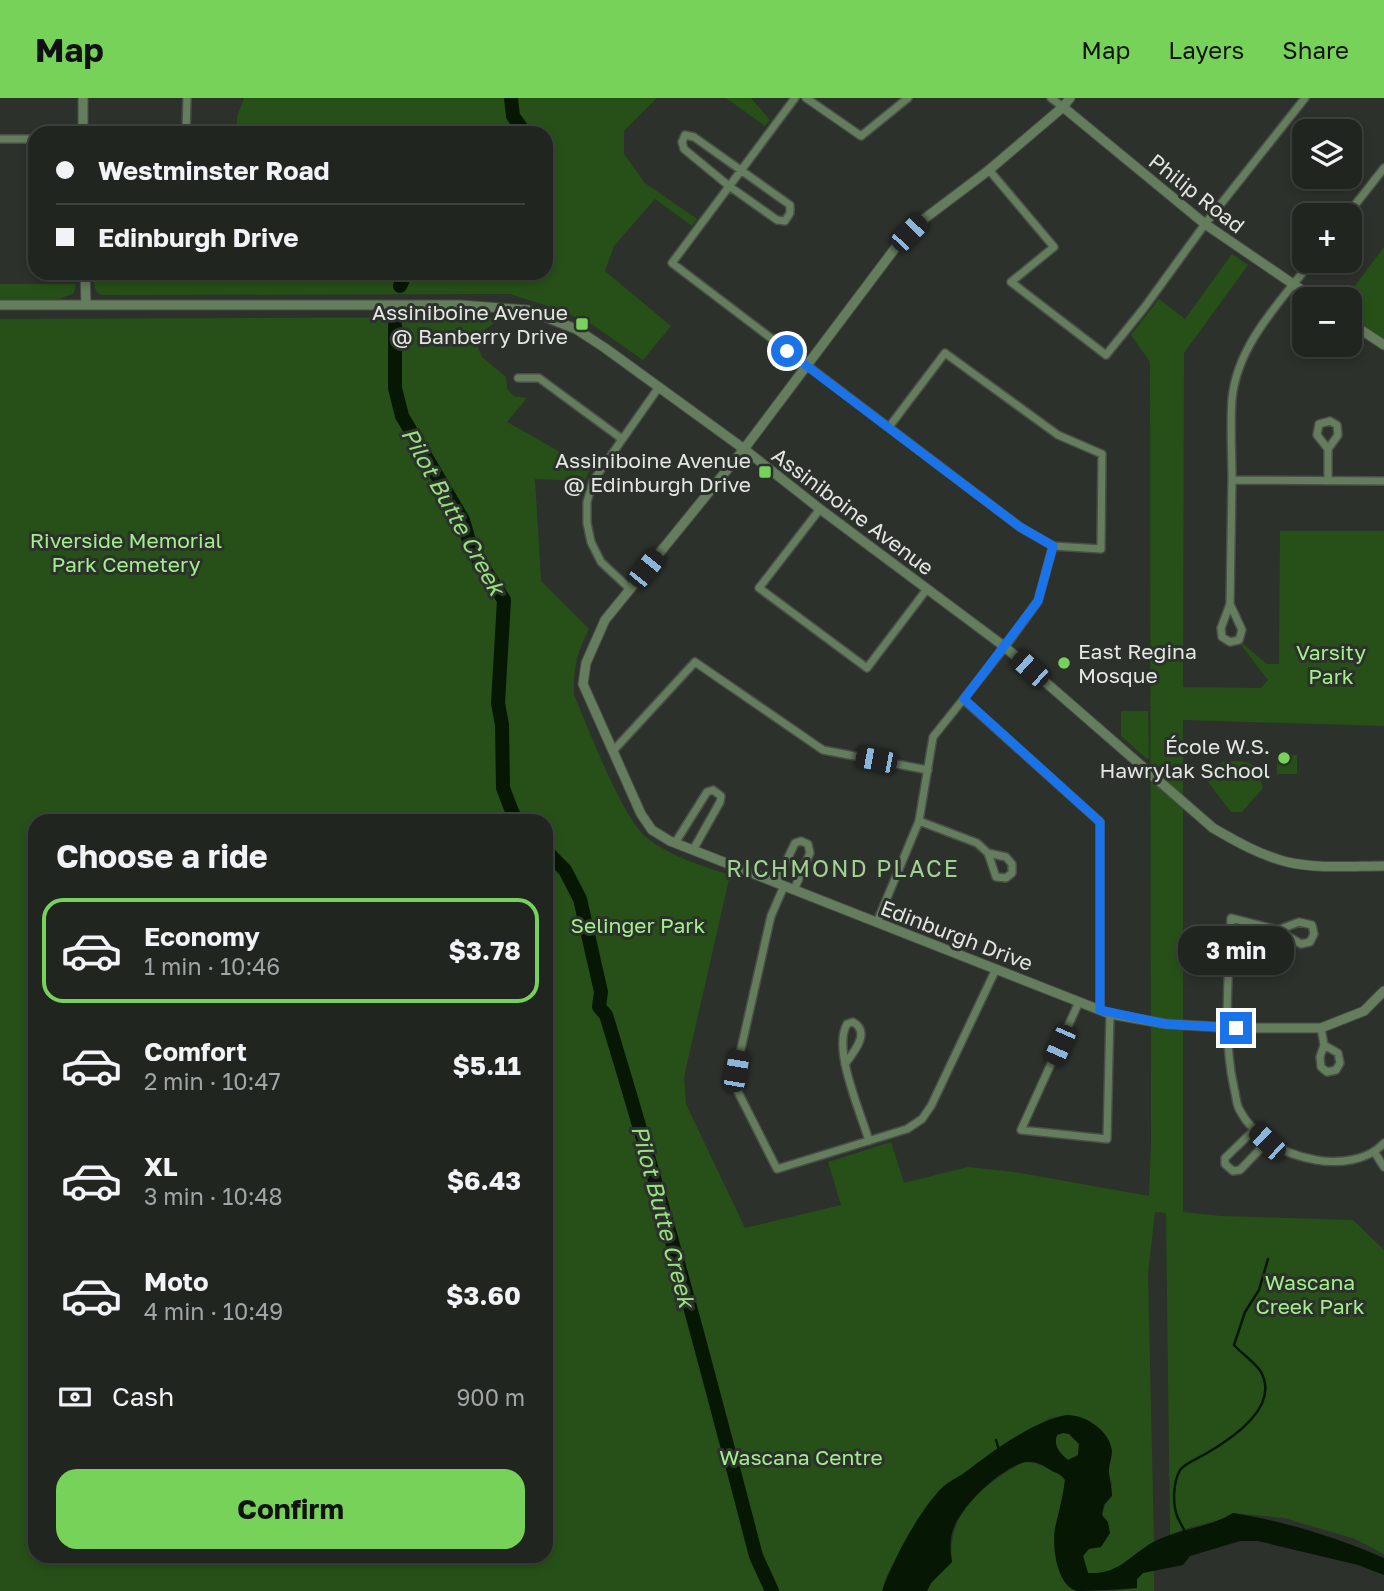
<!DOCTYPE html>
<html lang="en">
<head>
<meta charset="utf-8">
<style>
  :root { --surface:#212520; --page:#2d312d; --text:#f1f3f6; --muted:#a2a5a5; --line:#3e423e; --accent:#77d259 }
  body { margin:0; font-family:"Golos Text",sans-serif; background:var(--page); color:var(--text); height:100vh; display:flex; flex-direction:column; font-size:26px; white-space:nowrap }
  * { box-sizing:border-box; margin:0 }
  p { font-size:23px; color:var(--muted) }
  .icon { flex:none; width:38px; height:38px; fill:none; stroke:currentColor; stroke-width:2; stroke-linecap:round; stroke-linejoin:round }
  .map { position:relative; flex:1; overflow:hidden }
  .side { position:absolute; left:28px; top:716px; width:525px; height:749px; display:flex; flex-direction:column; background:var(--surface); border-radius:21px; box-shadow:0 4px 10px #0003,0 0 0 2px var(--line) }
  .side>* { flex:none }
  .hud { position:absolute; left:28px; top:28px; width:525px; height:154px; border-radius:21px; box-shadow:0 4px 10px #0003,0 0 0 2px var(--line); display:grid; align-content:center; height:154px; padding:0 28px; background:var(--surface) }
  .fabs { position:absolute; left:1292px; top:21px; display:grid; gap:14px }
  .fabs a { display:grid; place-items:center; width:70px; height:70px; border-radius:14px; background:var(--surface); box-shadow:0 4px 10px #0003,0 0 0 2px var(--line); font-size:35px }
  .end { position:absolute; width:32px; height:32px; margin:-16px; border:9px solid #1a73e8; background:#fff; box-shadow:0 0 0 4px #fff }
  .from { border-radius:50% }
  .bubble { position:absolute; height:49px; border-radius:21px; background:var(--surface); box-shadow:0 4px 10px #0003,0 0 0 2px var(--line); font-size:23px; font-weight:700; line-height:49px; text-align:center }
  .car { position:absolute; width:21px; height:42px; margin:-21px -10px; border-radius:9px; box-shadow:0 0 5px 2px #0007; background:linear-gradient(#222 24%,#8ab4d8 0 40%,#222 0 76%,#8ab4d8 0 86%,#222 0) }
  .hud b { display:flex; align-items:center; gap:24px; height:66px; font-size:26px }
  .hud b+b { border-top:2px solid var(--line) }
  .hud i { width:18px; height:18px; background:var(--text) }
  ul { padding:0; list-style:none }
  li { display:flex; align-items:center; gap:21px; height:105px; margin:0 14px 10px; padding:0 14px; border:4px solid transparent; border-radius:21px }
  li div { flex:1 }
  li b { display:block; font-size:26px }
  li em { font-style:normal; font-weight:700 }
  li.active { border-color:var(--accent) }
  li>.icon { width:63px; height:63px; stroke-width:1.5 }
  h2 { padding:0 28px; font-size:32px; line-height:84px }
  .pay { display:flex; align-items:center; gap:18px; height:77px; padding:0 28px; font-size:26px }
  .pay p { margin-inline-start:auto }
  .cta { display:flex; gap:14px; margin-top:auto; padding:14px 28px }
  .cta a { flex:1; height:80px; border-radius:21px; background:var(--accent); color:#111; font-size:28px; font-weight:700; line-height:80px; text-align:center }
  header { display:flex; align-items:center; gap:42px; box-sizing:border-box; height:98px; padding:0 35px; background:var(--accent); color:#111 }
  header strong { font-size:33px }
  nav { display:flex; gap:38px; margin-inline-start:auto; font-size:24px }
  .map>svg:first-child { display:block }
</style>
</head>
<body>
<header>
<strong>Map</strong>
<nav><a>Map</a><a>Layers</a><a>Share</a></nav>
</header>
<div class="map">
<svg width="1384" height="1493" viewBox="0 0 1384 1493">
  <rect width="100%" height="100%" fill="#2c312b"/>
  <!-- green -->
  <path fill="#275018" fill-rule="evenodd" d="M244,0H657L624,33V56L645,85L697,121L692,128L655,101L614,148L605,173L671,228L643,262L593,227L557,211L510,196L103,197C95,195 95,191 94,183H236V175H546V35H237V19Z
    M726,0H751L770,22L765,28Z
    M1384,149V241L1349,218V201H1345Z
    M1232,156L1248,167L1184,255L1183,589L1261,590L1268,582L1241,547L1242,545L1267,566H1279L1280,433H1384V628L1183,622V1114L1221,1118L1353,1122L1384,1152V1456L1355,1441L1284,1420L1233,1415L1223,1421L1184,1431L1170,1437L1166,1115L1155,1114L1148,1175L1154,1444C1131,1459 1117,1477 1088,1475L1083,1458L1107,1424L1102,1417L1112,1386L1108,1373L1112,1352L1067,1317L1050,1320L1021,1337L938,1393L887,1477L882,1493H0V221L503,219L474,239L482,259L506,279L507,291L514,298L527,300L507,324L590,371L585,383L535,381L541,483L589,531C577,554 573,571 574,597C588,629 623,722 647,740C672,759 701,768 730,777L684,979L686,1006L745,1130L841,1107L828,1064L891,1044L904,1085L968,1069L1014,1074L1149,1098L1151,1046L1150,264L1131,237L1159,201L1185,221ZM35,723H546V1458H35Z
    M0,186H76L74,195L59,201H0Z
    M1121,613H1148L1149,660L1147,661L1121,638Z
    M1277,657H1297V676H1277Z
    M1224,663C1252,663 1255,662 1263,690L1242,714H1231L1208,684L1216,668Z
    M1063,1335L1069,1336L1079,1346L1078,1358L1068,1362C1060,1355 1053,1348 1057,1337Z
    M1023,1364C1039,1365 1056,1370 1065,1382L1062,1405L1064,1484L1076,1493H927L931,1485L952,1464C946,1414 984,1387 1023,1364Z
    M1154,1472V1493H1114L1137,1490V1481L1143,1475Z"/>
  <!-- water -->
  <path fill="#061803" fill-rule="evenodd" d="M1067,1317C1086,1317 1110,1333 1112,1353C1112,1361 1108,1368 1109,1376C1110,1383 1112,1390 1112,1398L1104,1407L1102,1417L1108,1424L1110,1435L1101,1449L1089,1451L1083,1458L1088,1475C1120,1477 1129,1457 1155,1443C1180,1431 1211,1429 1233,1415C1283,1423 1336,1439 1384,1460V1477L1358,1467L1258,1443H1240L1190,1458L1183,1467L1143,1475L1137,1481V1490C1120,1491 1093,1493 1077,1493C1056,1487 1052,1447 1055,1430C1059,1413 1063,1398 1065,1382C1061,1376 1058,1376 1052,1373C1043,1367 1033,1361 1022,1365C998,1373 966,1404 955,1427C949,1439 950,1452 952,1464L931,1485L927,1493H882C892,1464 917,1417 938,1394C944,1386 955,1381 964,1375C995,1352 1029,1325 1067,1317ZM1063,1335L1069,1336L1079,1346L1078,1357L1068,1362C1060,1355 1053,1348 1057,1337Z"/>
  <g fill="none" stroke-linecap="round" stroke-linejoin="round">
    <!-- stream -->
    <path stroke="#061803" stroke-width="2.5" d="M996,1342L999,1352
      M1185,1434C1183,1429 1180,1425 1178,1420C1172,1406 1173,1385 1180,1372C1185,1365 1199,1360 1207,1355C1231,1341 1280,1309 1261,1274C1255,1264 1242,1256 1234,1247L1245,1214L1259,1192L1268,1161"/>
    <!-- river -->
    <path stroke="#061803" stroke-width="14" d="M511,0L513,18L525,35
      M400,188L406,175
      M395,227V290L402,318L463,422L471,450L504,502L498,605L502,627L503,690L513,716L519,723
      M546,753L565,772L580,801L601,894L599,909L606,917C661,1096 709,1277 756,1458L772,1493"/>
    <defs>
      <path id="minor" d="M795,0L672,165L1020,429L1053,448L1101,451L1102,356L1058,337L945,255L889,329
        M806,0L861,38L908,0
        M1051,0L1063,9
        M186,35L187,0
        M685,37L694,39L790,107V115L785,123L777,122L729,88L684,51L682,44Z
        M0,41H35
        M989,72L1054,149L1011,184L1106,257L1144,210L1205,126L1305,0
        M1347,117L1384,70
        M1312,163C1280,204 1237,247 1232,301C1230,328 1232,356 1232,382L1384,383
        M518,280H539L622,341
        M1328,351L1338,337L1337,327L1330,323L1319,326L1317,337L1328,351V383
        M820,411L759,490L867,570L927,491
        M630,491L601,464L591,444L587,425V404L593,383L659,289
        M1230,506L1242,532L1239,542L1230,544L1222,539L1221,530L1230,506L1232,382
        M964,602L1100,724V912
        M613,653L695,564L823,652L928,672
        M919,723L977,745L988,755L1006,759L1012,766V775L1006,780L996,779L988,755
        M675,745L707,694L713,692L721,698L720,704L693,752
        M776,785L795,745L801,743L808,746L810,755L794,792
        M784,788L771,818L736,973L738,994L777,1071L907,1031L922,1021L931,1008L996,871
        M877,824L919,723L933,639L1005,549L1038,503L1053,448
        M1278,832L1299,824L1312,827L1314,836L1310,844L1301,846L1278,832L1231,820C1229,877 1222,935 1234,990C1236,997 1236,1005 1239,1011C1255,1041 1283,1056 1316,1062C1338,1066 1368,1063 1384,1045
        M1079,904L1021,1032L1107,1041L1110,916
        M1321,930L1324,947L1320,959L1321,969L1327,974L1336,972L1340,965L1338,955L1324,947
        M845,966C854,954 871,934 853,924L847,926C832,951 861,1015 869,1043
        M1254,1032L1225,1060V1066L1233,1073L1240,1072L1267,1044
        M1375,1055L1384,1069"/>
      <path id="tertiary" d="M83,0V35
        M1070,0L1063,9L989,72L920,124L899,145L744,351L605,522L586,565L583,586L641,716L652,732L670,743L1110,916L1166,926L1236,930H1321L1364,913L1384,893
        M1063,9L1205,126L1315,201
        M85,175L86,207
        M0,207H461L527,212L576,231L605,250L744,351L820,411L1005,549L1213,730C1237,744 1260,757 1287,764C1318,771 1353,768 1384,768
        M1349,224L1384,247"/>
    </defs>
    <!-- minor casing -->
    <use href="#minor" stroke="#494e48" stroke-width="10"/>
    <!-- tertiary casing -->
    <use href="#tertiary" stroke="#494e48" stroke-width="11"/>
    <!-- minor -->
    <use href="#minor" stroke="#647d5d" stroke-width="7"/>
    <!-- tertiary -->
    <use href="#tertiary" stroke="#647d5d" stroke-width="9"/>
  </g>
  <g fill="none" stroke-linecap="round" stroke-linejoin="round">
    <!-- route -->
    <path stroke="#1a73e8" stroke-width="9" d="M787,253L1020,429L1053,448L1038,503L964,601L1100,724V912L1166,926L1236,930"/>
  </g>
  <!-- markers -->
  <g fill="#77d259" stroke="#2c312b" stroke-width="2.5">
    <rect x="575" y="219" width="14" height="14" rx="3.5"/>
    <rect x="758" y="367" width="14" height="14" rx="3.5"/>
    <circle cx="1064" cy="565" r="7"/>
    <circle cx="1284" cy="660" r="7"/>
  </g>
  <g text-anchor="middle" dominant-baseline="central" stroke-width="6" stroke-linejoin="round" paint-order="stroke">
    <!-- street labels -->
    <g font-size="21" fill="#e3e6e2" stroke="#2c312b">
      <text transform="translate(1197 95) rotate(38)">Philip Road</text>
      <text transform="translate(853 413) rotate(37)">Assiniboine Avenue</text>
      <text transform="translate(957 837) rotate(21)">Edinburgh Drive</text>
    </g>
    <!-- poi labels -->
    <g font-size="21" fill="#e3e6e2" stroke="#2c312b" text-anchor="end">
      <text x="568" y="214">Assiniboine Avenue<tspan x="568" dy="24">@ Banberry Drive</tspan></text>
      <text x="751" y="362">Assiniboine Avenue<tspan x="751" dy="24">@ Edinburgh Drive</tspan></text>
      <text x="1078" y="553" text-anchor="start">East Regina<tspan x="1078" dy="24">Mosque</tspan></text>
      <text x="1270" y="648">École W.S.<tspan x="1270" dy="24">Hawrylak School</tspan></text>
    </g>
    <!-- park labels -->
    <g font-size="21" fill="#a2ef8b" stroke="#2c312b">
      <text x="126" y="442">Riverside Memorial<tspan x="126" dy="24">Park Cemetery</tspan></text>
      <text x="1331" y="554">Varsity<tspan x="1331" dy="24">Park</tspan></text>
      <text x="638" y="827">Selinger Park</text>
      <text x="1310" y="1184">Wascana<tspan x="1310" dy="24">Creek Park</tspan></text>
      <text x="801" y="1359">Wascana Centre</text>
    </g>
    <!-- water labels -->
    <g font-size="23" font-style="italic" fill="#96e27e" stroke="#2c312b">
      <text transform="translate(454 413) rotate(61)">Pilot Butte Creek</text>
      <text transform="translate(664 1118) rotate(75)">Pilot Butte Creek</text>
    </g>
    <!-- neighbourhood labels -->
    <g font-size="23" letter-spacing="2" fill="#a1d293" stroke="#2c312b">
      <text x="843" y="770">RICHMOND PLACE</text>
    </g>
  </g>
</svg>
<div class="fabs">
<a><svg class="icon" aria-label="layers" viewBox="0 0 24 24"><path d="M12 4l9 5-9 5-9-5zM3 14l9 5 9-5"/></svg></a>
<a>+</a>
<a>−</a>
</div>
<i class="end from" style="left:787px;top:253px"></i>
<i class="end" style="left:1236px;top:930px"></i>
<div class="bubble" style="left:1178px;top:828px;width:116px">3 min</div>
<i class="car" style="left:909px;top:135px;rotate:44deg"></i>
<i class="car" style="left:646px;top:471px;rotate:39deg"></i>
<i class="car" style="left:1030px;top:571px;rotate:312deg"></i>
<i class="car" style="left:876px;top:662px;rotate:281deg"></i>
<i class="car" style="left:1060px;top:947px;rotate:204deg"></i>
<i class="car" style="left:736px;top:973px;rotate:10deg"></i>
<i class="car" style="left:1267px;top:1044px;rotate:314deg"></i>
<div class="hud">
<b><i class="from"></i>Westminster Road</b>
<b><i></i>Edinburgh Drive</b>
</div>
<section class="side">
<h2>Choose a ride</h2>
<ul>
<li class="active"><svg class="icon" aria-label="car" viewBox="0 0 24 24"><path d="M5 17H2v-5l4-1 3-4h7l3 4 3 1v5h-3M9 17h6M6 11h13"/><circle cx="7" cy="17" r="2"/><circle cx="17" cy="17" r="2"/></svg><div><b>Economy</b><p>1 min · 10:46</p></div><em>$3.78</em></li>
<li><svg class="icon" aria-label="car" viewBox="0 0 24 24"><path d="M5 17H2v-5l4-1 3-4h7l3 4 3 1v5h-3M9 17h6M6 11h13"/><circle cx="7" cy="17" r="2"/><circle cx="17" cy="17" r="2"/></svg><div><b>Comfort</b><p>2 min · 10:47</p></div><em>$5.11</em></li>
<li><svg class="icon" aria-label="car" viewBox="0 0 24 24"><path d="M5 17H2v-5l4-1 3-4h7l3 4 3 1v5h-3M9 17h6M6 11h13"/><circle cx="7" cy="17" r="2"/><circle cx="17" cy="17" r="2"/></svg><div><b>XL</b><p>3 min · 10:48</p></div><em>$6.43</em></li>
<li><svg class="icon" aria-label="car" viewBox="0 0 24 24"><path d="M5 17H2v-5l4-1 3-4h7l3 4 3 1v5h-3M9 17h6M6 11h13"/><circle cx="7" cy="17" r="2"/><circle cx="17" cy="17" r="2"/></svg><div><b>Moto</b><p>4 min · 10:49</p></div><em>$3.60</em></li>
</ul>
<div class="pay"><svg class="icon" aria-label="cash" viewBox="0 0 24 24"><path d="M3 7h18v10H3z"/><circle cx="12" cy="12" r="2"/></svg>Cash<p>900 m</p></div>
<div class="cta"><a>Confirm</a></div>
</section>
</div>
</body>
</html>
